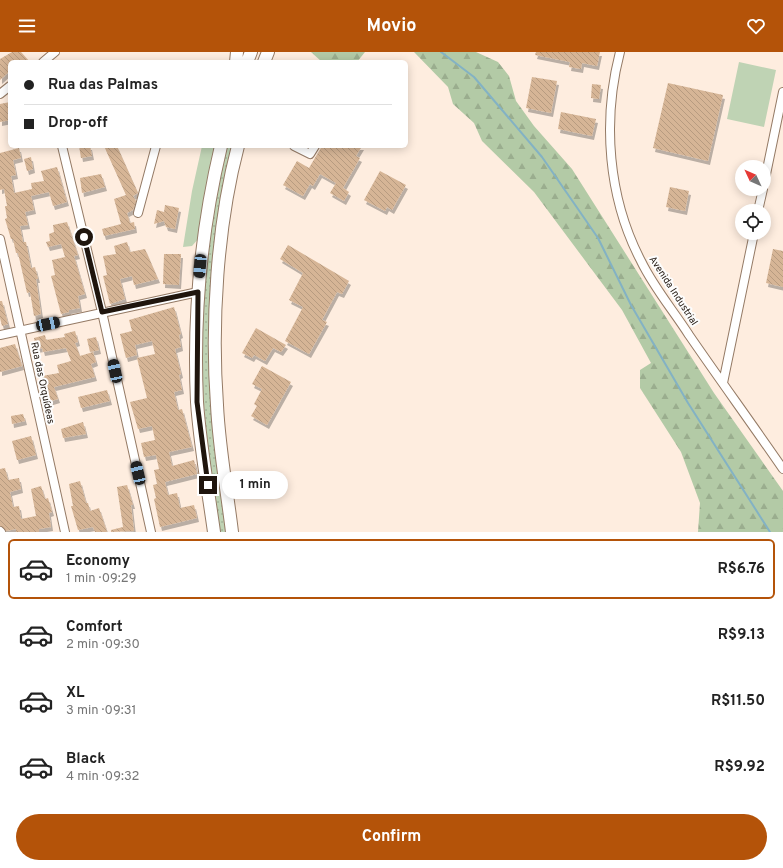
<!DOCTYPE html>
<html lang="en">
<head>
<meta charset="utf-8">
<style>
  :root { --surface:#fff; --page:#f6f6f6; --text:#222; --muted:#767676; --line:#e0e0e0; --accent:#b45309 }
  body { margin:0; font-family:Overpass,sans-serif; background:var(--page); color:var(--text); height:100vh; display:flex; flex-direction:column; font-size:15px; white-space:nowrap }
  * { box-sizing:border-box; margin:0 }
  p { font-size:13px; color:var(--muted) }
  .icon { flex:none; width:22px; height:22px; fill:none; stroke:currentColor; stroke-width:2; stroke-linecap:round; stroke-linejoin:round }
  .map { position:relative; height:480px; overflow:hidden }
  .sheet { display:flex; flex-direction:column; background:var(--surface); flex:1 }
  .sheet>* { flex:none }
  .top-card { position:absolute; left:8px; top:8px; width:400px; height:88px; border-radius:6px; box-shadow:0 2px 10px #0003; display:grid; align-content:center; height:88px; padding:0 16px; background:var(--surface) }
  .needle { width:26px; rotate:314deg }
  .tools { position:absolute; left:735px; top:108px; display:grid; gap:8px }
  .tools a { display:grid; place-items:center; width:36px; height:36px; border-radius:50%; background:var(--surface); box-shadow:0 2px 10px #0003; font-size:20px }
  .end { position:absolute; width:18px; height:18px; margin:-9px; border:5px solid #1f150d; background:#fff; box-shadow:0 0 0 2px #fff }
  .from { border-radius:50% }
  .bubble { position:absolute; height:28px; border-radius:14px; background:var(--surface); box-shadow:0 2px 10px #0003; font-size:13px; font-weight:700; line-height:28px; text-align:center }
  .car { position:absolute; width:12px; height:24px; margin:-12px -6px; border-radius:5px; box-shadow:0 0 3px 1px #0007; background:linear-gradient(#222 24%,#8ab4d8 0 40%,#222 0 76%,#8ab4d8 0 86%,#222 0) }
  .top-card b { display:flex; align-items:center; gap:14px; height:38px; font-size:15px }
  .top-card b+b { border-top:1px solid var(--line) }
  .top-card i { width:10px; height:10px; background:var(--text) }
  ul { padding:7px 0 0; list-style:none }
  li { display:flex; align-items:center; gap:12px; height:60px; margin:0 8px 6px; padding:0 8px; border:2px solid transparent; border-radius:6px }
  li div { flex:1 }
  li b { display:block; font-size:15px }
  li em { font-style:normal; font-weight:700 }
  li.on { border-color:var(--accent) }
  li>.icon { width:36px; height:36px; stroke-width:1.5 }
  .cta { display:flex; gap:8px; margin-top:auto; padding:8px 16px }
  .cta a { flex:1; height:46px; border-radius:24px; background:var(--accent); color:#fff; font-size:16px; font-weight:700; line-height:46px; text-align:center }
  header { display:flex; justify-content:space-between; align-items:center; height:52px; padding:0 16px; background:var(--accent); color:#fff; font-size:18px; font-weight:700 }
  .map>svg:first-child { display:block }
</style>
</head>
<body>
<header><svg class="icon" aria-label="menu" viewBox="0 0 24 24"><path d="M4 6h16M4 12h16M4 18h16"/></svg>Movio<svg class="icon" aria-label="heart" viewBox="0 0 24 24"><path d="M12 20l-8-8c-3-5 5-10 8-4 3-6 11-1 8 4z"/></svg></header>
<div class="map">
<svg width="783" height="480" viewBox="0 0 783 480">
  <defs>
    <pattern id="forest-firs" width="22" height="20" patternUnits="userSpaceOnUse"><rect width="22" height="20" fill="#b3caa6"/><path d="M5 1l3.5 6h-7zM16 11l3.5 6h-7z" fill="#9aad8e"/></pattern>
    <pattern id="park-dots" width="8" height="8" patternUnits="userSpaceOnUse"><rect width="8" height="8" fill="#bfd3b4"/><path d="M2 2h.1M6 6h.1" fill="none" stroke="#a4b49a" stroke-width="1.8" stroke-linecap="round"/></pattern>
    <pattern id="building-back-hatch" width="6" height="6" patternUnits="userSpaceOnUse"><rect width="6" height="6" fill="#d6b596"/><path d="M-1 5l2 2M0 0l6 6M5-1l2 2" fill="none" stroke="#b79b80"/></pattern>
    <filter id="shadow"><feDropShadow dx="2" dy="4" stdDeviation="0" flood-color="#0004"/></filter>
  </defs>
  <rect width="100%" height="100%" fill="#feeddf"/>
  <!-- green -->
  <path fill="#bfd3b4" d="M739,10L776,18L764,75L727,67Z
    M202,94H215L207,132L199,186L192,194L183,195L192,139Z"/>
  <!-- forest -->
  <path fill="url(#forest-firs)" d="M311,0H365L357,10H322Z
    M414,0H476L498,10L509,24L516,49L534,74L572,117L714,341L783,439V480H698L700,451L681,400L640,336V318L651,311L622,258L534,140L482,89L474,71L453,52L448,35Z"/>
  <!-- park -->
  <path fill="url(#park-dots)" d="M225,94H232L210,265L209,305L210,339L227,480H219C213,433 206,386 203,338C200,287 203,234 209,184C212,154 220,124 225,94Z"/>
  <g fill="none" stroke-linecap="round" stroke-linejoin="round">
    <!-- stream -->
    <path stroke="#83b2c4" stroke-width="2" d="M441,0L474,25L542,105L598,186L631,253L688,351L770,480"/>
  </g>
  <!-- building -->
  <path fill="url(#building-back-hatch)" filter="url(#shadow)" d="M12,0H21L30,10H10V19L0,28V7Z
    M536,0H600L597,14L582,11L581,17L569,15L570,10L535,3Z
    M532,25L557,29L551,61L526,56Z
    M668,31L723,43L708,109L653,96Z
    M592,32L601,33L599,47L591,46Z
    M10,50V68L0,70V52Z
    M561,60L596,67L592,84L558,77Z
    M79,94H90L92,104L81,106Z
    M104,94H117L138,141L133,144L136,149L133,158L127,161L130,171L134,170L135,177L104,184L102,177L121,172L114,147L126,143Z
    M322,94H362L356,104L360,106L343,136L349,140L344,149L330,141L336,131L320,122L313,134L310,132L303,144L283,133L297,109L309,116Z
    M19,96L21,106L13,108L16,123L11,124L14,141L32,137L31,131L44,129L41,119L57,115L67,150L53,154L49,140L31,144L34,158L25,160L28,173L20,174L23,190H26L31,216L35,215L38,227H36L41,262L34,264L30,240L27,241L18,201H16L13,187H11L5,167L7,166L5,154H7L4,137L0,138V101Z
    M31,105L33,117L27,119L24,107Z
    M380,119L406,133L392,158L387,155L385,159L364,148Z
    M101,122L105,135L82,141L80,126Z
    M670,135L689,139L685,159L666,155Z
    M165,153L179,156L175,177L166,175L164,169L154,172L157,158L164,160Z
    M67,170L78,203L74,204L85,242L78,244L80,256L69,258V260L61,262L51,224L55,223L52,208L65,205L61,192L48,195L46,190L50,189L49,182L54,180L53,173Z
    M127,190L130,200L145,197L158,227L134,233L132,224L120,227L125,247L110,252L103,224L107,223L103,204L116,202L114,194Z
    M288,193L349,229L342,242L337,240L322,268L327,270L309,302L285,289L303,255L289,248L303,221L280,207Z
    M773,197L783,199V235L766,231Z
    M164,202H181L179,233L163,232Z
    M0,249H2L8,272L2,274L0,266Z
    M174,255L181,282L179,283L181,295L175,297L181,322L179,323L182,338L174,340L178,358L182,357L192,395L169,400L172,414L194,408L197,422L165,430L168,443L177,441L180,456L194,453L197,466L160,475L154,447L156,446L153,433L157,432L154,418L159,417L156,403L144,405L141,391L155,388L152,374L138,377L130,350L147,346L137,306L155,302L152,289L135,293L137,303L126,306L120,282L132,279L129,268Z
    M256,276L286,293L281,300L273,296L265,309L254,303L252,306L242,301Z
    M75,279L78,290L75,291L80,304L93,300L96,310L91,312L95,325L54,335L58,347L48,350L42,324L59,321L57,313L71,309L66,296L43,300L42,296L36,297L34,286L45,283L46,288L65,285L64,282Z
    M96,285L99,298L90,300L87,287Z
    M15,292L22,314L0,320V296Z
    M262,314L291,330L267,373L251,364L257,354L254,352L262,337L252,332Z
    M107,338L110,349L81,356L78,345Z
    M23,362L25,369L12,372L11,364Z
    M83,370L86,382L63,386L61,377Z
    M31,384L36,403L17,408L12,389Z
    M5,416L8,428L19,426L21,437L10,440L13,455L19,454L21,467L36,464L31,437L41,434L45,447L48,446L52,460L49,461L51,475L39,477V480H16V477L6,479L0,474V417Z
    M80,429L86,451H88L90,459L99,456L107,480H95L93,475L78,478L71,454H73L69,432Z
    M127,433L133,453H131L134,479L111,480V478L123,475L117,435Z"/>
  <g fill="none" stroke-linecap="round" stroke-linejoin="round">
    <defs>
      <path id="minor" d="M620,0C602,69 608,146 641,209C654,236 673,258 689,283C720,328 752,372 783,417
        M43,10L55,0
        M0,42L10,34
        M62,94L102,260L151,480
        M294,94L310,102L315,94
        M764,132L783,40
        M758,159L763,137
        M138,161L156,94
        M0,187L65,480
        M0,283L198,240
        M723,331L754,181
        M0,479L1,480"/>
      <path id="highway" d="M236,10L237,0
        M247,10L251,0
        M264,10L268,0
        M214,480C208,437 200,393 197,350C193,264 201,178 221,94
        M232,480C227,438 219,396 217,353C211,272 217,173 238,94"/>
    </defs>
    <!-- minor casing -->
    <use href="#minor" stroke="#947a65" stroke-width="10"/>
    <!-- highway casing -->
    <use href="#highway" stroke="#947a65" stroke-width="14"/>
    <!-- minor -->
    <use href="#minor" stroke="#fff" stroke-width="8"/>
    <!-- highway -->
    <use href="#highway" stroke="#fff" stroke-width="12"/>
  </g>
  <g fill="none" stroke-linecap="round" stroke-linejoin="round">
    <!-- route -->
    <path stroke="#1f150d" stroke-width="5" d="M84,185L102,260L198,240L197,350L208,433"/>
  </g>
  <g text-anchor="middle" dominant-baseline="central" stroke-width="4" stroke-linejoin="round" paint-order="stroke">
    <!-- street labels -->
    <g font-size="10" fill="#1f150d" stroke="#fdfdfd">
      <text transform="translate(673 239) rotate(57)">Avenida Industrial</text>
      <text transform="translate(42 331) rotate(78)">Rua das Orquídeas</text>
    </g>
  </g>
</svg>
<div class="tools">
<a><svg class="needle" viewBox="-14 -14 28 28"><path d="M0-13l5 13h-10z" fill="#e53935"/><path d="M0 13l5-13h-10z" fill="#767676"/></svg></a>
<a><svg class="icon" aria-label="locate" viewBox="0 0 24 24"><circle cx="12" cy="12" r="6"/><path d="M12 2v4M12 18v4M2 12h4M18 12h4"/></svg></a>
</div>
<i class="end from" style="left:84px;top:185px"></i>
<i class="end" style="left:208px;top:433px"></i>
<div class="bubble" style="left:222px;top:419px;width:66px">1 min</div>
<i class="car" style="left:200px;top:214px;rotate:185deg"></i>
<i class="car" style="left:48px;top:272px;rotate:78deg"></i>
<i class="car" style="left:115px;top:319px;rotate:348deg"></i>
<i class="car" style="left:138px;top:421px;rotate:347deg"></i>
<div class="top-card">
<b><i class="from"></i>Rua das Palmas</b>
<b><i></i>Drop-off</b>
</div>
</div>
<section class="sheet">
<ul>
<li class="on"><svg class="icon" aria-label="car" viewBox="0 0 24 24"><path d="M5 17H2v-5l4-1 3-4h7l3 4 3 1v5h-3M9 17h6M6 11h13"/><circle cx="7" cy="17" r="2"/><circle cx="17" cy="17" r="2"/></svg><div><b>Economy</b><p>1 min · 09:29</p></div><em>R$6.76</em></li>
<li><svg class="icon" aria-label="car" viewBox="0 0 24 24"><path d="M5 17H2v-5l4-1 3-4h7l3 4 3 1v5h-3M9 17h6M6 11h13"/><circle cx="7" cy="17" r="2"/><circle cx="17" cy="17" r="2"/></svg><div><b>Comfort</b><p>2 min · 09:30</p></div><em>R$9.13</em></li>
<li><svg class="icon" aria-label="car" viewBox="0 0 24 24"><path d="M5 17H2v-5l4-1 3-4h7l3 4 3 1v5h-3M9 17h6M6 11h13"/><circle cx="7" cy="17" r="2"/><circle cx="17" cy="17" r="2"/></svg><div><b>XL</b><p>3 min · 09:31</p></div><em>R$11.50</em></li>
<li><svg class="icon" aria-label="car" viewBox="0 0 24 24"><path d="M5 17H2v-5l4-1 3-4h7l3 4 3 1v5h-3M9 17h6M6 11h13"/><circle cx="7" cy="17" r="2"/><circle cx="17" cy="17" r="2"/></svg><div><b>Black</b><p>4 min · 09:32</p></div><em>R$9.92</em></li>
</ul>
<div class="cta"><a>Confirm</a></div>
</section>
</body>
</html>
